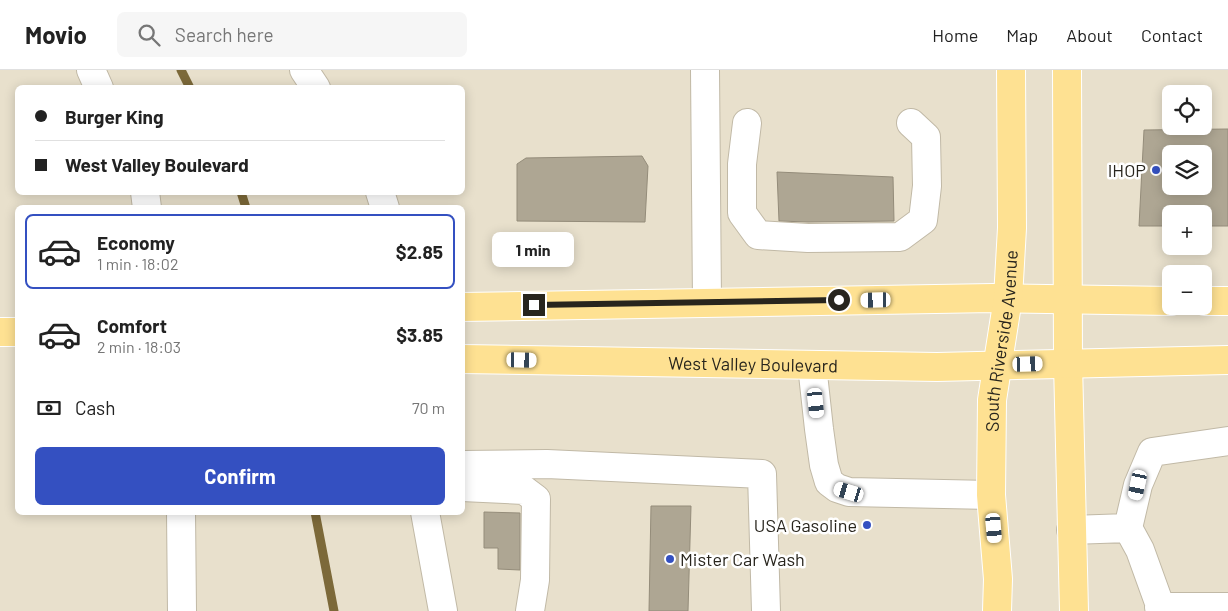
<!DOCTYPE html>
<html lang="en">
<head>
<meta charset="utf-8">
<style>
  :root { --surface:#fff; --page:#f6f6f6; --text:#222; --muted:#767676; --line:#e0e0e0; --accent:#3450c1 }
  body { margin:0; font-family:Barlow,sans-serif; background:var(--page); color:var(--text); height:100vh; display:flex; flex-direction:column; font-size:19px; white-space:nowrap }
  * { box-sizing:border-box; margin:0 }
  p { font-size:16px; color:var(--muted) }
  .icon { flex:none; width:28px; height:28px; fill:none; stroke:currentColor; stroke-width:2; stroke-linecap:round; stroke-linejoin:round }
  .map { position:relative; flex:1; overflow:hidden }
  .details { position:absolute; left:15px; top:135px; width:450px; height:310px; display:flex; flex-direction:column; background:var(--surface); border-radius:8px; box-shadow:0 2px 12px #0003 }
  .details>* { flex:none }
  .hud { position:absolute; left:15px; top:15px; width:450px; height:110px; border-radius:8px; box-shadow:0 2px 12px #0003; display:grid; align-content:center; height:110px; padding:0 20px; background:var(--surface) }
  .buttons { position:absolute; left:1162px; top:15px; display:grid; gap:10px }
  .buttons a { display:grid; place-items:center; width:50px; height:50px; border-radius:8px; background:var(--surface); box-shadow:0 2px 12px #0003; font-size:25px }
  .end { position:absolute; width:22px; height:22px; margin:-11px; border:6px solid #28251d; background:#fff; box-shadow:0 0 0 2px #fff }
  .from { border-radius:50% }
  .bubble { position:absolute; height:35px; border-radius:8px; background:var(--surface); box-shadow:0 2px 12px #0003; font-size:16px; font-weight:700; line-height:35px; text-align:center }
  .car { position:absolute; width:15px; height:30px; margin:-15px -8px; border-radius:6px; box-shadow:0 0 4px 1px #0007; background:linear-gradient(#fff 24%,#345 0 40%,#fff 0 76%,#345 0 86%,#fff 0) }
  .hud b { display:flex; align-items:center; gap:18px; height:48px; font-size:19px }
  .hud b+b { border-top:1px solid var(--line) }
  .hud i { width:12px; height:12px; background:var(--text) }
  ul { padding:9px 0 0; list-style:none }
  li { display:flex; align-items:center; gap:15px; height:75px; margin:0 10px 8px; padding:0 10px; border:2px solid transparent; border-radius:8px }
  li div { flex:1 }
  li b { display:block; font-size:19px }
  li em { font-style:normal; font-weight:700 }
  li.selected { border-color:var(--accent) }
  li>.icon { width:45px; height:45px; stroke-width:1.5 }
  .pay { display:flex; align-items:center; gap:12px; height:55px; padding:0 20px; font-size:19px }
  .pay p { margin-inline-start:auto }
  .cta { display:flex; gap:10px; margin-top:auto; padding:10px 20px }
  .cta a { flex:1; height:58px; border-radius:8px; background:var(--accent); color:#fff; font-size:20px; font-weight:700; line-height:58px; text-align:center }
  header { display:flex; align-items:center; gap:30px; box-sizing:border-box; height:70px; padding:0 25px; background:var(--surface); border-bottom:1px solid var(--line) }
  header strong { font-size:24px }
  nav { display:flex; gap:28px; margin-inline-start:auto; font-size:18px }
  .search { width:350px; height:45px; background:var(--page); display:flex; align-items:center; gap:12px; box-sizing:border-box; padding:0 18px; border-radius:8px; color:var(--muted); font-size:19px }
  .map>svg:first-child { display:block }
</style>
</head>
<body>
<header>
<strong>Movio</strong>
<div class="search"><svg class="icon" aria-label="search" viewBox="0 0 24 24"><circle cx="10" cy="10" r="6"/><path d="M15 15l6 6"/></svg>Search here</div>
<nav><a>Home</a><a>Map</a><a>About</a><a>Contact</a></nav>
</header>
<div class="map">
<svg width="1228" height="541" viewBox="0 0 1228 541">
  <rect width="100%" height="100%" fill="#e8e0cc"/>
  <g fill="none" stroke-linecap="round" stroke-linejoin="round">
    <!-- stream -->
    <path stroke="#7c6939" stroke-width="9" d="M181,0L190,18
      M241,122L246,138
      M315,442L334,541"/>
  </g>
  <!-- building -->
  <path fill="#aea693" stroke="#948c7a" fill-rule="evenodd" d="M1228,59V156H1204V144H1171V156H1139L1144,60ZM1171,84H1204V116H1171Z
    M642,86L648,96L645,152L517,151V94L526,88Z
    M777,102L893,107L894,151L808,152L779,151Z
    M651,436H691L688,541H649Z
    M484,442L520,443V500L498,499V478H484Z"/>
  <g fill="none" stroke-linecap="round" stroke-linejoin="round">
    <defs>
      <path id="minor" d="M91,0L99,18
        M304,0L316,18
        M705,0L707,232
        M747,53L742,94V143L758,165L808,168L900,167L923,150L927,116L926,67L911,53
        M145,122L147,138
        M380,122L385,138
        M812,295L819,359L824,395L829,412L837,418L849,422L991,425
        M462,395L547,394L762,404L766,541
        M462,417L524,420L536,429L535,510L530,541
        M181,442L182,541
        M425,442L443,541
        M1071,460L1128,458
        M1159,537H1228
        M1162,541L1140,480L1128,458L1138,415L1152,382L1228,371"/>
      <g id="major">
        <path d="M1067,0L1068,293L1074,541"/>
        <path d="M1204,231H1228"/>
        <path d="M462,237L993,228L1171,231"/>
        <path d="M0,262H18"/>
        <path id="s1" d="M462,289L937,297L1228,290"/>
        <path id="s2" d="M997,541L998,509L991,425L992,330L1008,228L1012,158L1011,0"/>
      </g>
    </defs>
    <!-- minor casing -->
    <use href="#minor" stroke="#c1b9a6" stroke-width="30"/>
    <!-- major casing -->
    <use href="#major" stroke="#fff" stroke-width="30"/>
    <!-- minor -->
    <use href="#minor" stroke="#fff" stroke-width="28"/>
    <!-- major -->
    <use href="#major" stroke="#fee192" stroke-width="28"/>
  </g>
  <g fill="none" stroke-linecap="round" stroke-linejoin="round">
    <!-- route -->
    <path stroke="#28251d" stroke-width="6" d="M534,235L839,230"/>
  </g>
  <!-- markers -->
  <g fill="#3450c1" stroke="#fff" stroke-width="2">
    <circle cx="1156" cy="100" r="5"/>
    <circle cx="867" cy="455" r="5"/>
    <circle cx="670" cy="489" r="5"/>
  </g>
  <g text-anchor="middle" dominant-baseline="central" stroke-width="5" stroke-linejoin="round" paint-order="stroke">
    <!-- poi labels -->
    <g font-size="18" fill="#28251d" stroke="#fff" text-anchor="end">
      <text x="1146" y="100">IHOP</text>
      <text x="857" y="455">USA Gasoline</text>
      <text x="680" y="489" text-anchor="start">Mister Car Wash</text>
    </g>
    <!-- street labels -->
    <g font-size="18" fill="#28251d" stroke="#fff">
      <text stroke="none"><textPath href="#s2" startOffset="271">South Riverside Avenue</textPath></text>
      <text stroke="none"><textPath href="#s1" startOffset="291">West Valley Boulevard</textPath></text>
    </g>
  </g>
</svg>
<div class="buttons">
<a><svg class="icon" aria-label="locate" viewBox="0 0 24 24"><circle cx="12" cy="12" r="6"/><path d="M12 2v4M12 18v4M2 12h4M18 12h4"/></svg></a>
<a><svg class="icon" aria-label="layers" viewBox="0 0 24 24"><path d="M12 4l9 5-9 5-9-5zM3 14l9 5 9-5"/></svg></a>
<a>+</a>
<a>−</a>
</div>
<i class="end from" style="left:839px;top:230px"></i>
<i class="end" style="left:534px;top:235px"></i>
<div class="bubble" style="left:492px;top:162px;width:82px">1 min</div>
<i class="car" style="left:876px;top:230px;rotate:269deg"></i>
<i class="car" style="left:522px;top:290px;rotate:91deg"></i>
<i class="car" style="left:1028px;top:294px;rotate:88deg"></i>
<i class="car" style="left:816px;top:333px;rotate:174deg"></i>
<i class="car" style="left:1138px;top:415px;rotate:192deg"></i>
<i class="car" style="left:849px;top:422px;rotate:287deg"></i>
<i class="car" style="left:994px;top:458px;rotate:175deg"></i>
<div class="hud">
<b><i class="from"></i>Burger King</b>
<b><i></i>West Valley Boulevard</b>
</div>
<section class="details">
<ul>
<li class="selected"><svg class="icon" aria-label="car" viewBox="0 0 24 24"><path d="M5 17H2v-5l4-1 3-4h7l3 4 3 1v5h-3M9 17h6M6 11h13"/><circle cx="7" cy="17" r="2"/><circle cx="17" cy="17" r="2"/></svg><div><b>Economy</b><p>1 min · 18:02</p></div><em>$2.85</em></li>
<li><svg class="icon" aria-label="car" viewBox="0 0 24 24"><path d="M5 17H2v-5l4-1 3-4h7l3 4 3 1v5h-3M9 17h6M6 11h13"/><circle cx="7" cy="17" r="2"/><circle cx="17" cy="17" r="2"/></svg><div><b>Comfort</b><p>2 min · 18:03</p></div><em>$3.85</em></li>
</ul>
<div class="pay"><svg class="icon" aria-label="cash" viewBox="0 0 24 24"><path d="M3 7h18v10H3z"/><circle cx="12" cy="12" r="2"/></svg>Cash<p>70 m</p></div>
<div class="cta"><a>Confirm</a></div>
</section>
</div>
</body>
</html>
